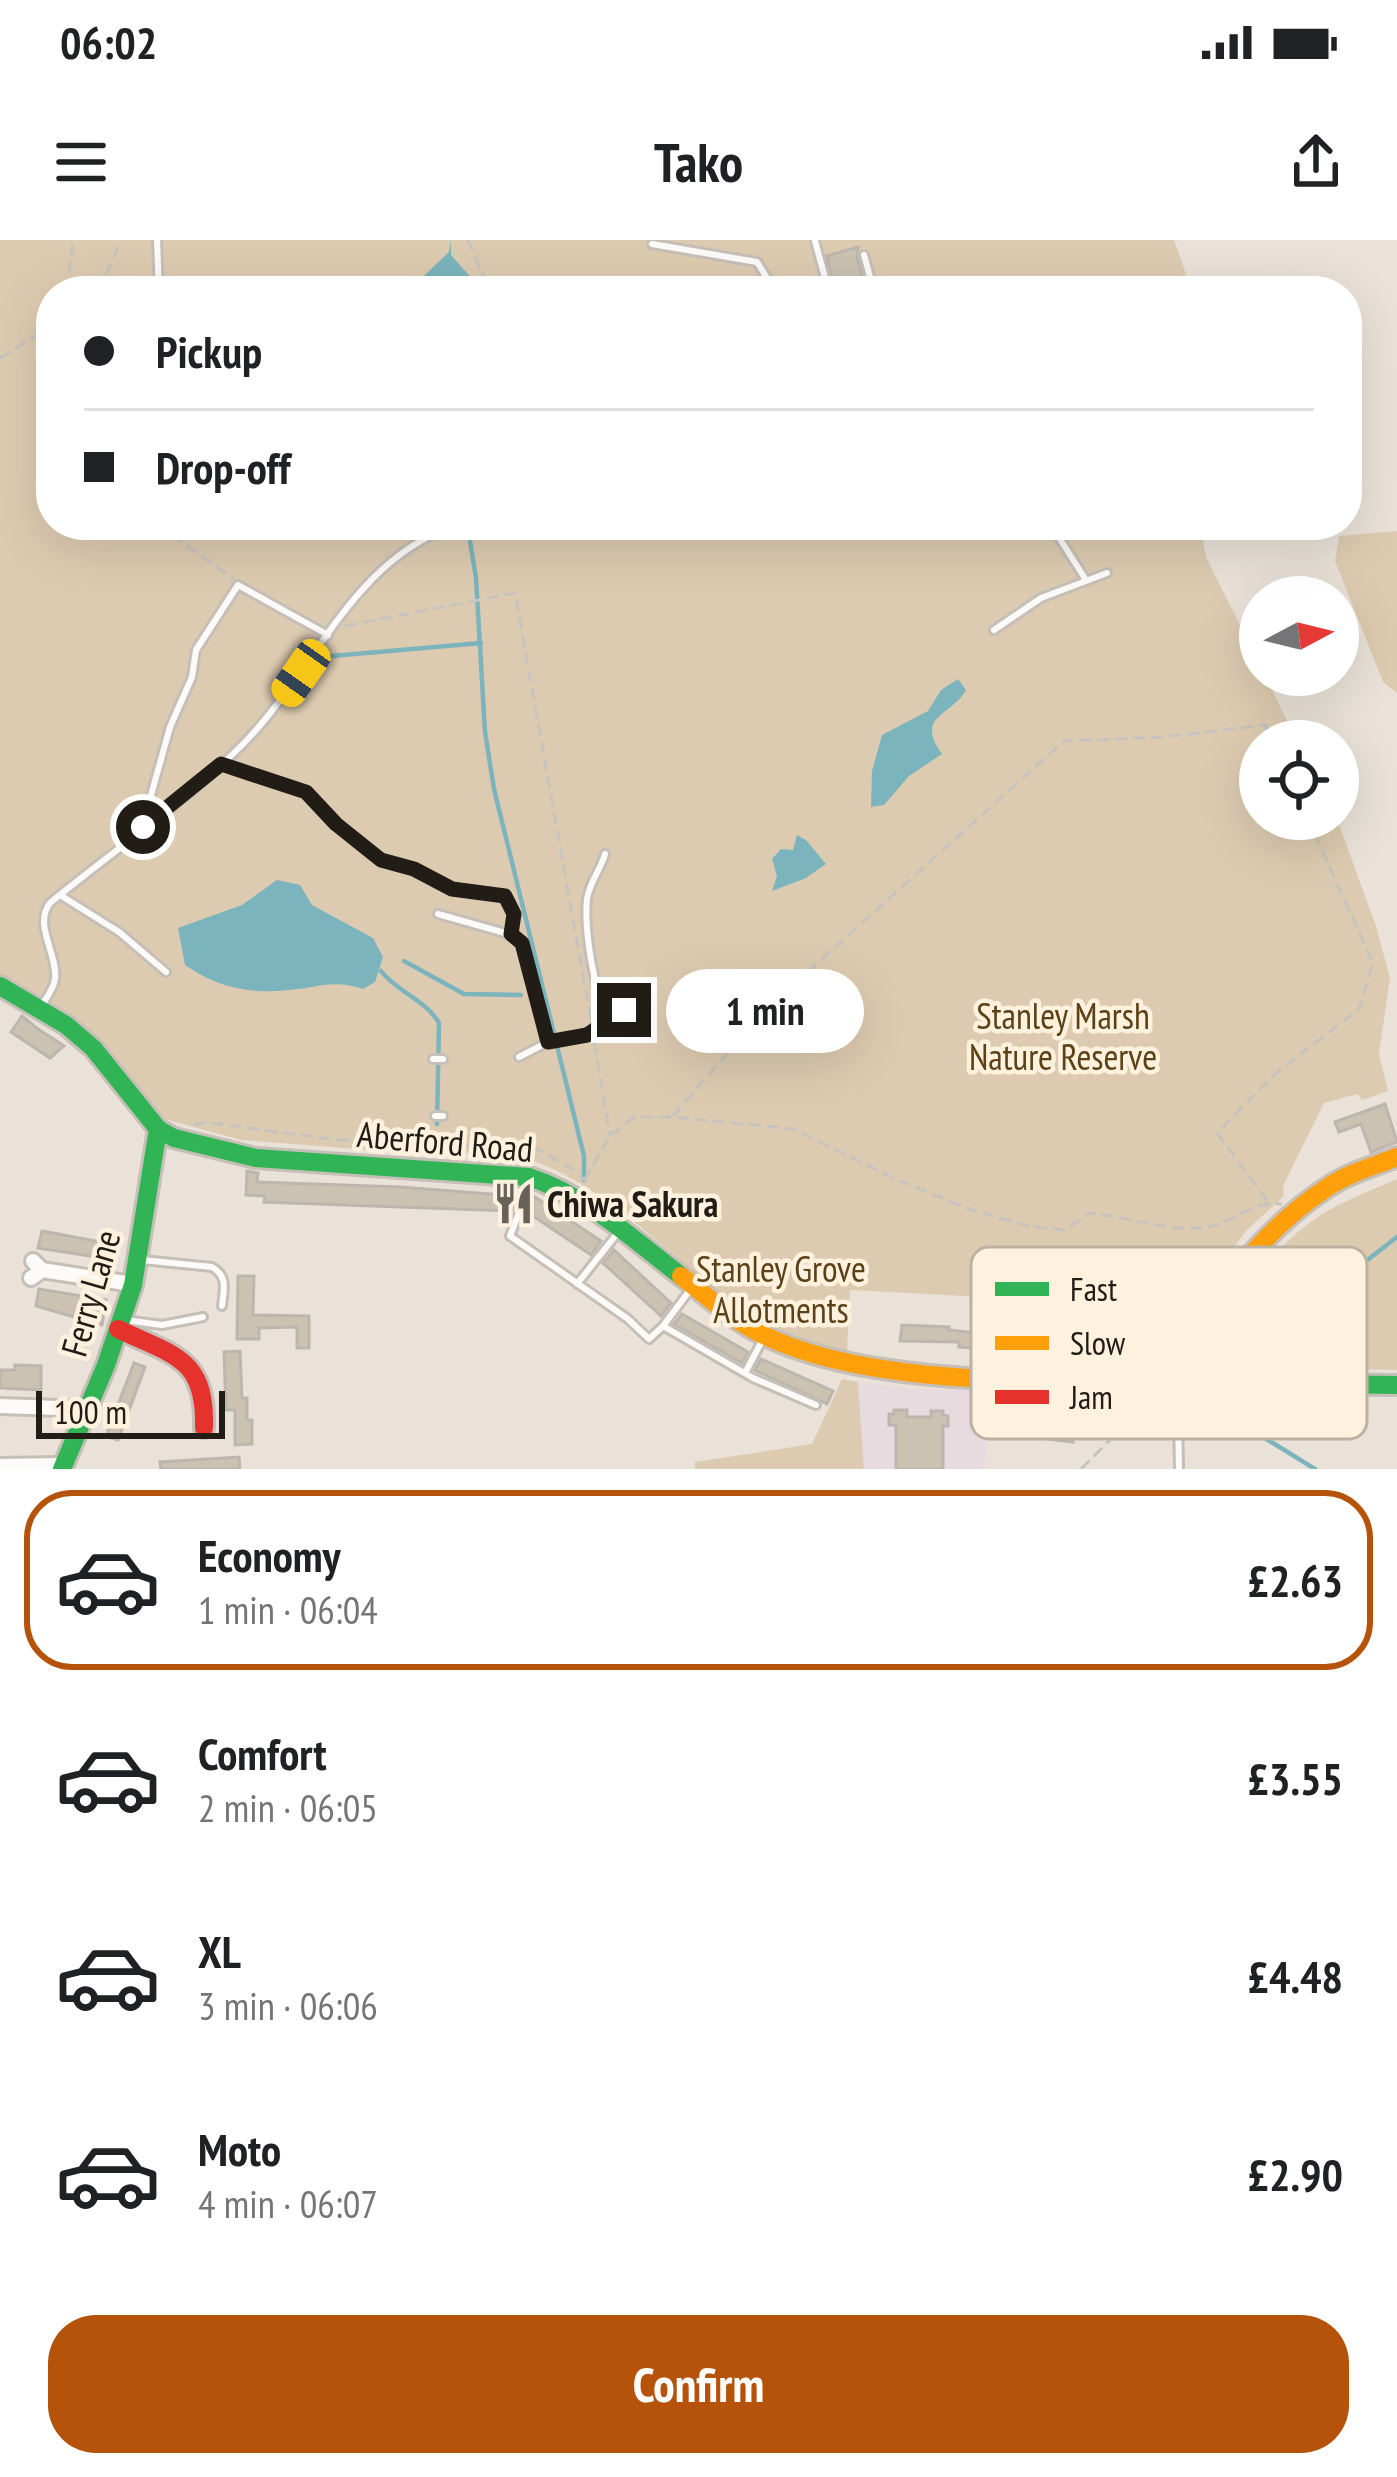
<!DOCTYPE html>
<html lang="en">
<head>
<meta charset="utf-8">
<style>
  :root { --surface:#fff; --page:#f6f6f6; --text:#202124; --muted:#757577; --line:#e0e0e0; --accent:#b45309 }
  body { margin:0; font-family:"PT Sans Narrow",sans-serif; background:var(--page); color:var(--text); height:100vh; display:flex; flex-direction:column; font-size:45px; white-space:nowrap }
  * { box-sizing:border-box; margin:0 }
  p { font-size:39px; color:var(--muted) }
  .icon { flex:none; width:66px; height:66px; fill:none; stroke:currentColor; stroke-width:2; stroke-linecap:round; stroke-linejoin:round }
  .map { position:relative; height:1229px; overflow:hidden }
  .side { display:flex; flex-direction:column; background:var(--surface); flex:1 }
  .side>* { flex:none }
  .banner { position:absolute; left:36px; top:36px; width:1326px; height:264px; border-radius:48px; box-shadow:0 12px 48px #0002; display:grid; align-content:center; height:264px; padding:0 48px; background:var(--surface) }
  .needle { width:78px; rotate:83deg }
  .buttons { position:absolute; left:1239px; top:336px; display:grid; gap:24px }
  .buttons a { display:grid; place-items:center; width:120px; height:120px; border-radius:50%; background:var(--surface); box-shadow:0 12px 48px #0002; font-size:60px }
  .scale { position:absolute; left:36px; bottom:30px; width:189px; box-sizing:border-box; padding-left:12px; border:6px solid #211d16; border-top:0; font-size:33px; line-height:42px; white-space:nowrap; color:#211d16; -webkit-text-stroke:9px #fef1de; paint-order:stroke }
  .end { position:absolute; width:54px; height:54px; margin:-27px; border:15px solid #211d16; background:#fff; box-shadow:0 0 0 6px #fff }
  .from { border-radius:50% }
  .bubble { position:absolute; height:84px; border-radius:42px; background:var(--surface); box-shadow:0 12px 48px #0002; font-size:39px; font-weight:700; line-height:84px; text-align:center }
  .car { position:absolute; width:36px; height:72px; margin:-36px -18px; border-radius:15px; box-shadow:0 0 9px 3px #0007; background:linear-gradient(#f5c518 24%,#345 0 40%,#f5c518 0 76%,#345 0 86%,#f5c518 0) }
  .banner b { display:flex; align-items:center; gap:42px; height:114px; font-size:45px }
  .banner b+b { border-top:3px solid var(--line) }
  .banner i { width:30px; height:30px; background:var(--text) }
  ul { padding:21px 0 0; list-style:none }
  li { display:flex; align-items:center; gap:36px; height:180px; margin:0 24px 18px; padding:0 24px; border:6px solid transparent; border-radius:48px }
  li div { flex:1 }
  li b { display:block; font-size:45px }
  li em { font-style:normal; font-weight:700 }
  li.selected { border-color:var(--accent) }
  li>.icon { width:108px; height:108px; stroke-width:1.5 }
  .cta { display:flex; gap:24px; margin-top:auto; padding:24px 48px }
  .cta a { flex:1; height:138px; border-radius:48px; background:var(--accent); color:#fff; font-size:48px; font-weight:700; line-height:138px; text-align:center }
  .status { display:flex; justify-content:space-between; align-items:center; height:84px; padding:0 60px; background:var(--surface); direction:ltr }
  .status svg { height:33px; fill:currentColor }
  header { display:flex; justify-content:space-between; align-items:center; height:156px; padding:0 48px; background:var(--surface); font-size:54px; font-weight:700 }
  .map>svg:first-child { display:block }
</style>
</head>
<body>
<div class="status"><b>06:02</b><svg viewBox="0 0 49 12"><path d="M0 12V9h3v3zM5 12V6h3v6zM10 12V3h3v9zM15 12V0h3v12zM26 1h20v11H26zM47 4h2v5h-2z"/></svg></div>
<header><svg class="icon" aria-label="menu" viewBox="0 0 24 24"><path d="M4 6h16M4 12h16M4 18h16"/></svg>Tako<svg class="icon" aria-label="share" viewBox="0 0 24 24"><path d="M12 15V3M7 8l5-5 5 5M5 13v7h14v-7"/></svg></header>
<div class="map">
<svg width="1397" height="1229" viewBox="0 0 1397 1229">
  <rect width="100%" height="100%" fill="#eae2d8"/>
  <!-- education -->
  <path fill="#e8dbe0" d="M858,1142L915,1149H988L985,1229H864Z"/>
  <!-- green -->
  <path fill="#ddcbb1" d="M0,0H1174L1186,34L1184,41L1130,51H51V285H1187L1202,295L1206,317L1260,425V435H1265L1297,501H1260V579H1337L1376,686L1390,738L1379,814L1388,851L1362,860L1357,854L1324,863L1283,946L1284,956L1246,991L1184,1074C1161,1056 1143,1052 1116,1064L850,1050L847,1111C817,1103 787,1096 760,1080C676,1030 608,936 509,914L367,910L241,900L157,877L84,786L44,757L0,740Z
    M1397,291V453L1383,442L1335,321L1339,296Z
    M1397,939V1130L1207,1125L1204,1107C1238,1058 1276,1001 1329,970C1351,958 1374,949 1397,939Z
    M842,1139L858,1142L864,1229H695V1222L812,1204Z"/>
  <!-- water -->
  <path fill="#7bb4bd" d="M451,0V15L473,40L476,51H408L449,12Z
    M958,439L966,450C952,476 914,475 942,514L909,536L884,565L871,567L872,531L882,495L928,471L941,450Z
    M797,595L806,600L826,624L806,638L772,651L777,636L772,619L781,609L793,610Z
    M277,640L300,645L312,665L373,698L383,717L375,742L363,749C341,742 328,744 306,748C260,755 224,752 185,725L178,688L242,665Z"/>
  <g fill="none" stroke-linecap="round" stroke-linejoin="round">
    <!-- stream -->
    <path stroke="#7bb4bd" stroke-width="4.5" d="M468,289L476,338L485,492L494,549L584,916V940
      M332,416L481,403
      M404,721L464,754L521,755
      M381,731C397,752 426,760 439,783L437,884
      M1230,1127L1397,997
      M1180,1165C1230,1173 1273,1203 1315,1229"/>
  </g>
  <!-- building -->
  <path fill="#ccc2b2" stroke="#bcb6ae" stroke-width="3" d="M858,7L857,17L866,51H834L827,16Z
    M22,776L38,789L64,806L50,818L11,792Z
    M1385,864L1397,902L1371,912L1361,884L1339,892L1335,882Z
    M247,931L258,933L257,942L400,947L517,956L512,971L264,962L265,956L246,955Z
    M535,957L601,1001L591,1015L527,972Z
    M42,991L106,1003L107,995L118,996L116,1020L38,1008Z
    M614,1010L671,1063L661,1076L603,1023Z
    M238,1036H254L253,1075L309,1076V1108H297V1087L259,1088V1099H237Z
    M39,1049L106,1060L102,1085L36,1066Z
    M682,1074L748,1112L742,1123L674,1084Z
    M902,1085L949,1087V1090L986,1094L1026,1093V1088H1042L1043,1107L985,1109L959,1107V1102L900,1101Z
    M240,1111L242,1158H247V1180H252V1204L235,1205V1170H226L224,1112Z
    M761,1119L833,1151L827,1164L755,1130Z
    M134,1123L145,1127L118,1200L106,1196Z
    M15,1125L41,1126V1150L0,1148V1130H15Z
    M894,1170H907V1177H931V1171H943V1175L948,1176V1186H943V1229H896V1185H889V1174H894Z
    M996,1176L1045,1178V1184L1073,1183V1202L996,1193Z
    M239,1217L240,1229H161L160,1222Z"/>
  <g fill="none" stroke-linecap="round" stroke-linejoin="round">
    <defs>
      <path id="lane" d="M157,0L159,51
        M652,4L757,22L775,51
        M864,15L874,51
        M812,51L827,45L815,1
        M1051,285L1086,340
        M994,390L1041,358L1107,333
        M223,525L306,552L336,584L381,620L414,629L452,649L505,656L515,674L511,694
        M143,584L170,487L192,437L196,410L238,345L328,395
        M605,614C601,629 589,643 587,659C584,689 594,757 611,781
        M60,655L119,692L166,732
        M438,674L516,696L526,717L548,802
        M42,765C47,757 54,748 55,739C58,714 33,685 50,663C112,612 186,561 242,505C315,432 352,318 457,285
        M519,817L548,802L587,795L624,770
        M433,819H443
        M435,876H443
        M530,945L510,996L628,1079L649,1099L663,1086L753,1138L816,1165
        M142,1020L212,1027C228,1036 224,1049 222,1066
        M577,1044L616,995
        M125,1080L162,1085L203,1077
        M663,1086L690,1050
        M745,1133L763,1099
        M1170,1146L1178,1177L1179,1229"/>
      <path id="street" d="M42,1030L132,1044
        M31,1038L42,1030L33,1021
        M0,1166L88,1169
        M0,1226L64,1225"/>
      <path id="fast" d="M0,746L66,785L93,808L158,889L174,898L256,918L529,937C587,956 633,999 681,1036
        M1193,1142L1397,1145
        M62,1229L106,1125L133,1045L158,889"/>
      <path id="slow" d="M681,1036C702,1052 724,1072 747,1086C853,1151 1069,1140 1193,1142
        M1169,1143C1202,1069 1259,992 1328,947C1349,933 1374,926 1397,917"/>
      <path id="jam" d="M118,1089C175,1116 206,1118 204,1188"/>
    </defs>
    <!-- lane casing -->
    <use href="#lane" stroke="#c5bfb7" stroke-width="12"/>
    <!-- street casing -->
    <use href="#street" stroke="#c5bfb7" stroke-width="20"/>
    <!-- fast casing -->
    <use href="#fast" stroke="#c5bfb7" stroke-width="24"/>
    <!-- slow casing -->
    <use href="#slow" stroke="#c5bfb7" stroke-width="24"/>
    <!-- jam casing -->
    <use href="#jam" stroke="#c5bfb7" stroke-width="24"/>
    <!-- path -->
    <path stroke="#c7c3be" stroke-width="3" stroke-dasharray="12 6" stroke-linecap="butt" d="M468,0L487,44
      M67,51L73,0
      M99,51L121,0
      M0,118L51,86
      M157,285L234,339
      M345,386L515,353L591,780
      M594,802L610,896
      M673,876L763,772L1064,501L1163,497L1265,485L1272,501
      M194,885L206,882L330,899L449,906L524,902L573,929L584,940
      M584,941L610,896L634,877H672L794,889L893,938L969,969L1028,986L1065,990L1090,973C1128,977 1162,990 1202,988C1230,986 1252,959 1282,964
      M1267,960L1217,893L1275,834L1359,769L1373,723L1308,579
      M1142,1157L1150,1166
      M1081,1229L1122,1188L1142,1158"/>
    <!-- lane -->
    <use href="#lane" stroke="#fcfbf9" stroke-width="6"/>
    <!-- street -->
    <use href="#street" stroke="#fcfbf9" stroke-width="14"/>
    <!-- fast -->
    <use href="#fast" stroke="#30b455" stroke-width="18"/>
    <!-- slow -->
    <use href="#slow" stroke="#ff9f0a" stroke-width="18"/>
    <!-- jam -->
    <use href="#jam" stroke="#e5322d" stroke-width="18"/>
  </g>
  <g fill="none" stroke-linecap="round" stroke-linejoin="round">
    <!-- route -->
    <path stroke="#211d16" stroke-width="15" d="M143,587L221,524L306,552L336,584L381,620L414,629L452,649L505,656L514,674L511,694L522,703L548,802L587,795L624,770"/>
  </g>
  <!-- icons -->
  <defs>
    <symbol id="restaurant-bare" viewBox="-9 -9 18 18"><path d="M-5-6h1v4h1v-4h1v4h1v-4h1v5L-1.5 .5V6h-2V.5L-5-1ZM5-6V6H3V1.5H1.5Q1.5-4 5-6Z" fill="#67625a" stroke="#fef1de" stroke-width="2.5" paint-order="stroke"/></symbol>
  </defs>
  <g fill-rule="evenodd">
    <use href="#restaurant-bare" x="484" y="934" width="59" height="59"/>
  </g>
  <g text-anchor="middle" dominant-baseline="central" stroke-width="9" stroke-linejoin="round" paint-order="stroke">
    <!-- park labels -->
    <g font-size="36" fill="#5c4116" stroke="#fef1de">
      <text x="1063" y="775">Stanley Marsh<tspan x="1063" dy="41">Nature Reserve</tspan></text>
      <text x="781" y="1028">Stanley Grove<tspan x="781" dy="41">Allotments</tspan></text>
    </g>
    <!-- street labels -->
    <g font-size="36" fill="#211d16" stroke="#fef1de">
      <text transform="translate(445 901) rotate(5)">Aberford Road</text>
      <text transform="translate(90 1053) rotate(-74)">Ferry Lane</text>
    </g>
    <!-- poi labels -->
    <g font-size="36" font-weight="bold" fill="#211d16" stroke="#fef1de" text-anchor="start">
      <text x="547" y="963">Chiwa Sakura</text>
    </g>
  </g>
  <!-- legend -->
  <rect x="971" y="1007" width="396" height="192" rx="18" fill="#fef1de" stroke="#bcb1a2" stroke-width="3"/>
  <rect x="995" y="1042" width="54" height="14" fill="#30b455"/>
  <rect x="995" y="1096" width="54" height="14" fill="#ff9f0a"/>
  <rect x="995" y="1150" width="54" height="14" fill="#e5322d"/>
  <g font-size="33" fill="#211d16">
    <text x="1070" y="1061">Fast</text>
    <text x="1070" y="1115">Slow</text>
    <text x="1070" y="1169">Jam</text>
  </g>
</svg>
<div class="buttons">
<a><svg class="needle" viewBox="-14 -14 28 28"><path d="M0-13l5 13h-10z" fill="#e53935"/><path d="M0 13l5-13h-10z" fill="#757577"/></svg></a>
<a><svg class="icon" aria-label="locate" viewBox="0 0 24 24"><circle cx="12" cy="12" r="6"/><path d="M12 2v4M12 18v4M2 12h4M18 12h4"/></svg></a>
</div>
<div class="scale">100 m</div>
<i class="end from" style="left:143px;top:587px"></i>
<i class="end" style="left:624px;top:770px"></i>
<div class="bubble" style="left:666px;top:729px;width:198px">1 min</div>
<i class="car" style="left:301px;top:433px;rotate:215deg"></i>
<div class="banner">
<b><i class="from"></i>Pickup</b>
<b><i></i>Drop-off</b>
</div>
</div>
<section class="side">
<ul>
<li class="selected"><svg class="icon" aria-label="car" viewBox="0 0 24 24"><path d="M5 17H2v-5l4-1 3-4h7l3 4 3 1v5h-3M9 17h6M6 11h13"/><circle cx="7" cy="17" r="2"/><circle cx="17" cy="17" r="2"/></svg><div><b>Economy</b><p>1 min · 06:04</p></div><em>£2.63</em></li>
<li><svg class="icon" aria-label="car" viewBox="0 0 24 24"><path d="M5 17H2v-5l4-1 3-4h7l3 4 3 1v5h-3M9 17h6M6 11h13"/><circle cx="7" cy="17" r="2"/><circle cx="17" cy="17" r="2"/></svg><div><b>Comfort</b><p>2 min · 06:05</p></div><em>£3.55</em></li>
<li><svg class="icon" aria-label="car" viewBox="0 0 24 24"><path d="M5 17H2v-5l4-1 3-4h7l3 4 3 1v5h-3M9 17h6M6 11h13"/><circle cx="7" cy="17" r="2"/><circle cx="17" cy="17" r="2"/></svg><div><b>XL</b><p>3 min · 06:06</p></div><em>£4.48</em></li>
<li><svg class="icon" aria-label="car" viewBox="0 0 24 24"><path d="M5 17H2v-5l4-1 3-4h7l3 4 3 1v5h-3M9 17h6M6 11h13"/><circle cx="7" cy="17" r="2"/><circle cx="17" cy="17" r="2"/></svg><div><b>Moto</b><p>4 min · 06:07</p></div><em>£2.90</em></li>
</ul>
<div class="cta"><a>Confirm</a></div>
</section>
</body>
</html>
